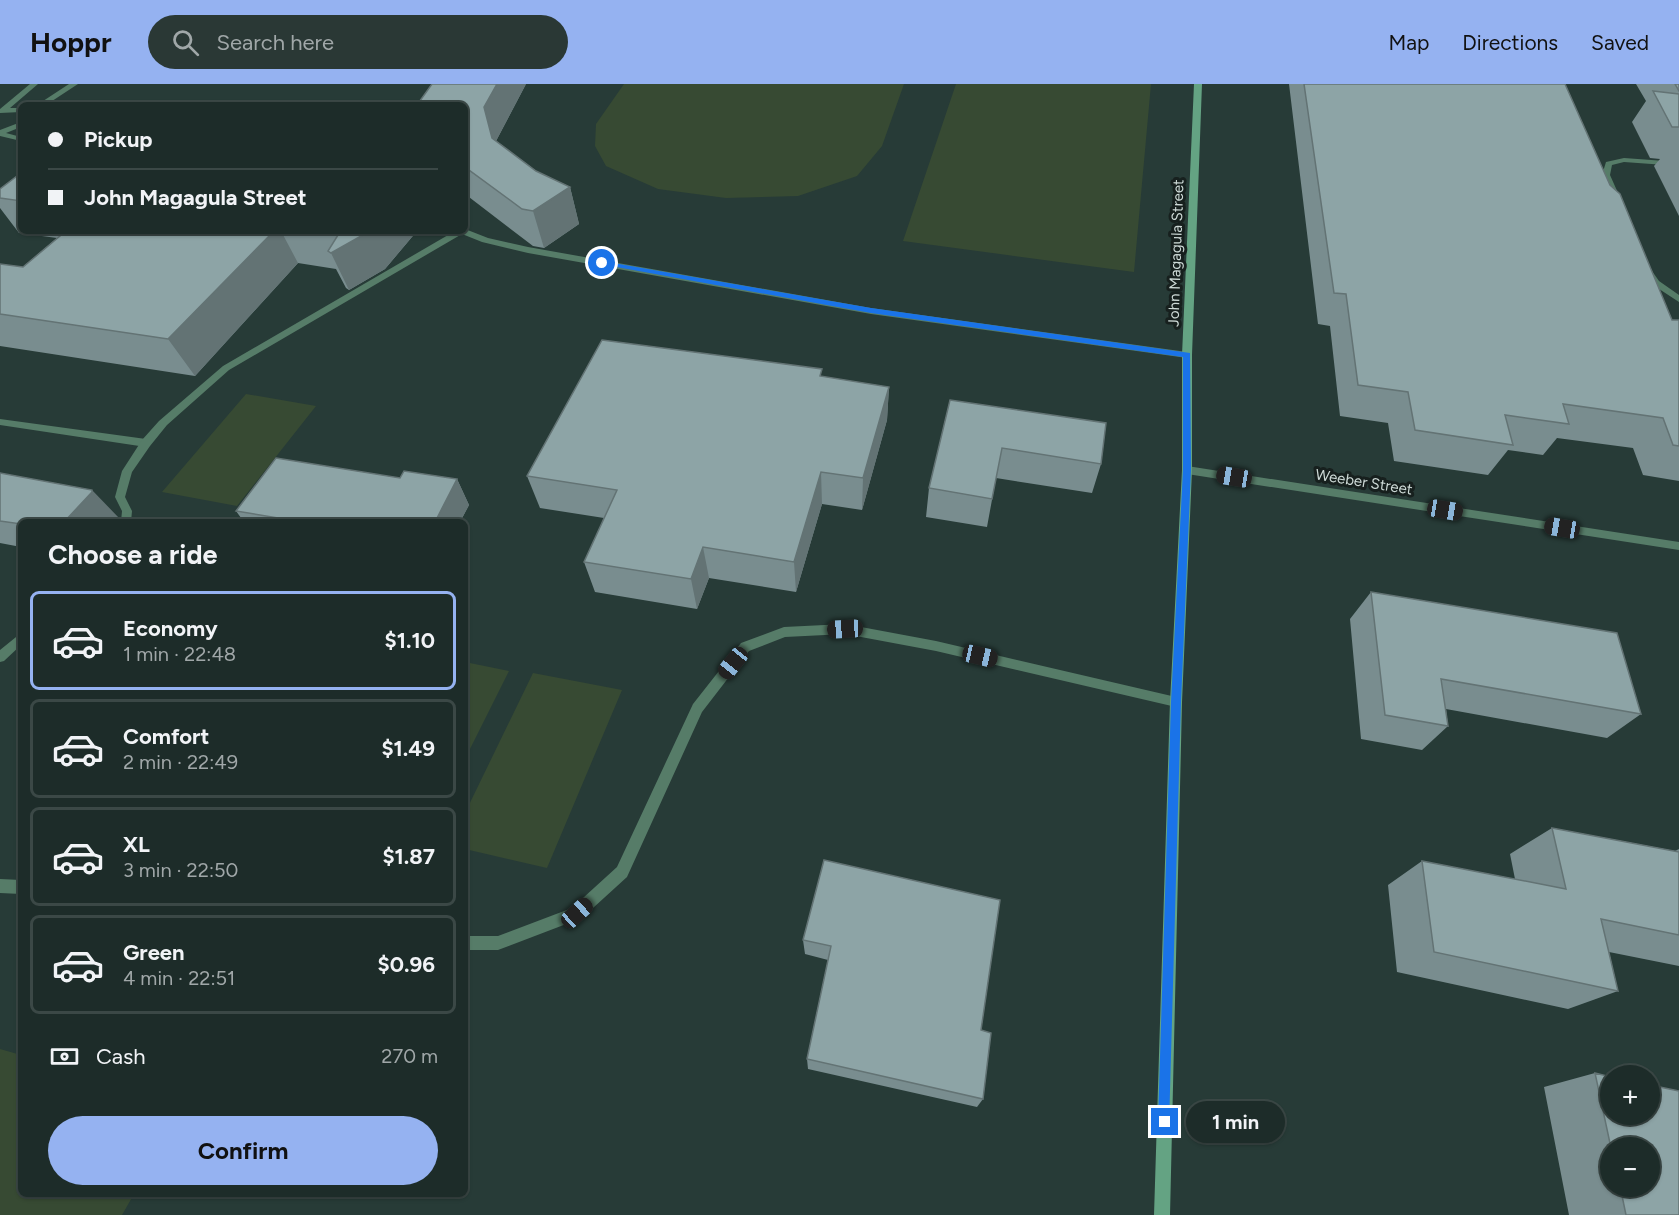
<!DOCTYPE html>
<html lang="en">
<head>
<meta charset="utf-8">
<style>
  :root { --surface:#1d2c29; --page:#2a3835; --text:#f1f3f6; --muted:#a0a7a8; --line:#3b4846; --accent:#95b2f1 }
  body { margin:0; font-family:Figtree,sans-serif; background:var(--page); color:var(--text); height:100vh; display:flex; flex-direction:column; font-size:22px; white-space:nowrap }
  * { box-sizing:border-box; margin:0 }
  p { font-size:20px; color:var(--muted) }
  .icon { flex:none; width:33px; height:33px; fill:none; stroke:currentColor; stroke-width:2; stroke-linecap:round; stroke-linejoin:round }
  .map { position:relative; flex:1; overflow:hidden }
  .details { position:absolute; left:18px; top:435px; width:450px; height:678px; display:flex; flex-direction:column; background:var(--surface); border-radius:9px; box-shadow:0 2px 4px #0004,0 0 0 2px var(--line) }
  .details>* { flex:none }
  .hud { position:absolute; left:18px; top:18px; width:450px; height:132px; border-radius:9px; box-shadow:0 2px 4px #0004,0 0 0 2px var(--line); display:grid; align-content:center; height:132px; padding:0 30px; background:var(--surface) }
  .tools { position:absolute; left:1600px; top:981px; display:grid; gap:12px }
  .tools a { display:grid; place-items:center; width:60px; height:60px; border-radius:50%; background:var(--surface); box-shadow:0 2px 4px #0004,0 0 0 2px var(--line); font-size:30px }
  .end { position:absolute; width:27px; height:27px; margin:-14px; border:8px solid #1a73e8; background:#fff; box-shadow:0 0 0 3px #fff }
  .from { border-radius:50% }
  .bubble { position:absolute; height:42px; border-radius:21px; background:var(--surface); box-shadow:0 2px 4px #0004,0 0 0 2px var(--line); font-size:20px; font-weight:700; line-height:42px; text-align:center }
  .car { position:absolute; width:18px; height:36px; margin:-18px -9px; border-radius:8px; box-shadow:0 0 4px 2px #0007; background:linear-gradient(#222 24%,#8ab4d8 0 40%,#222 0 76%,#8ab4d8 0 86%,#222 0) }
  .hud b { display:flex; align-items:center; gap:21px; height:57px; font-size:22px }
  .hud b+b { border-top:2px solid var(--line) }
  .hud i { width:15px; height:15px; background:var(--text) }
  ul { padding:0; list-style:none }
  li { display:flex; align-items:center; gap:18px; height:99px; margin:0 12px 9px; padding:0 18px; border:3px solid var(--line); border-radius:9px }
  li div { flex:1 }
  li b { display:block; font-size:22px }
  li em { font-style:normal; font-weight:700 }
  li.current { border-color:var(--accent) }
  li>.icon { width:54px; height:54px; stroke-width:1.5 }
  h2 { padding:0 30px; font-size:27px; line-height:72px }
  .pay { display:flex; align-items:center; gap:15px; height:66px; padding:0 30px; font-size:22px }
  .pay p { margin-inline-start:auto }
  .cta { display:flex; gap:12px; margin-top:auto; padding:12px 30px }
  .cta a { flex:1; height:69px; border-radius:36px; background:var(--accent); color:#111; font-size:24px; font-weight:700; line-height:69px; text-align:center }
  header { display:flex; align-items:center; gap:36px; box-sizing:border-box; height:84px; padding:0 30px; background:var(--accent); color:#111 }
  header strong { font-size:28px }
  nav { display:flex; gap:33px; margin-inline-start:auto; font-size:21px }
  .search { width:420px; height:54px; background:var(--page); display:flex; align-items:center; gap:15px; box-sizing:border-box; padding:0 21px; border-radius:33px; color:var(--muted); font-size:22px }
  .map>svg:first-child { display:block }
</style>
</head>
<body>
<header>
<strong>Hoppr</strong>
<div class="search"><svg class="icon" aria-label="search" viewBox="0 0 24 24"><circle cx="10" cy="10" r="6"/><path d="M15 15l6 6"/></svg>Search here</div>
<nav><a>Map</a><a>Directions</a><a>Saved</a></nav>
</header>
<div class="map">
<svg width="1679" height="1131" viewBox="0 0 1679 1131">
  <rect width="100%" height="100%" fill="#273b37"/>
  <!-- green -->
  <path fill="#374a33" d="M624,0H904L882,62L857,92L798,112L726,114L658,105L606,82L595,62L596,40Z
    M956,0H1151L1134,188L903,157Z
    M246,310L316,322L237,422L162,408Z
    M465,578L509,587L465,675Z
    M533,589L622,606L547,784L465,765V729Z
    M0,965L21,971V1110H134L122,1131H0Z"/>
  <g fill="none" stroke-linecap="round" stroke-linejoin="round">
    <!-- lane -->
    <path fill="#567c68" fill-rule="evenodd" d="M1624,74L1679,78V82L1624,78L1612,81L1610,91L1622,118L1618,120L1614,118L1602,91L1606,78Z
      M1649,186L1652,187L1659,197L1679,211V218L1653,201L1645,189Z
      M0,335L146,355L151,359L146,363L0,341Z"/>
    <!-- street -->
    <path fill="#567c68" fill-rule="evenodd" d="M30,0H38L10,24H21V28L0,29V25Z
      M69,0H78L46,21H37Z
      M21,38V43L6,49L21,53V57L0,52V46Z
      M465,145L488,154L528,163L871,224L1187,268L1192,271L1187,274L871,230L528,169L482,158L462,150L229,286L167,341L150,362L132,388L125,413L132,427L131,438H121L122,427L115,413L122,387L142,356L159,337L223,282L455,147H465Z
      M1187,382L1679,458V466L1187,390L1182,386Z
      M845,540L936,557L1176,613L1180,614L1182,618L1180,622L1176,623L936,567L845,550L785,553L749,567L702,628L627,793L582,834L498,866H465V852H498L572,824L617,783L693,620L741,559L784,543Z
      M21,549V561L4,577L0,578V566Z
      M0,795L21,796V810L0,809Z"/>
    <!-- secondary -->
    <path fill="#64a383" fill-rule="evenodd" d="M1194,0H1202L1192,271V386L1182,618L1170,1131H1154L1170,618L1182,386V271Z"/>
  </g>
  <!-- wall -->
  <path fill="#798d8f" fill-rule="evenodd" d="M526,0L496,57L536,87L570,103L579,140L544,164L533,162L465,110V21Z
    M1289,0H1565L1610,101L1672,236H1679V397L1643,391L1633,364L1557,354L1543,371L1508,366L1488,391L1394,377L1388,339L1340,332L1330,242L1318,240Z
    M1636,0H1679V132L1654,82L1660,75L1650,74L1632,38L1646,17Z
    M21,89V147H417L385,185L349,206L346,204L336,185L298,179L195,292L0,262V180L23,183L57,154L19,149L0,124V105Z
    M822,293L889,303L887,336L862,426L822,420L796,508L709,494L697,525L595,508L584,478L604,434L540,424L527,392Z
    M950,316L1101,380L1092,409L996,394L987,443L926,433L929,404Z
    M0,389L119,434V437L21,438V463L0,459Z
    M400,394L457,395L469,421L460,438H244L236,427Z
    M1371,508L1641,630L1607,654L1446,625L1448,642L1422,666L1361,655L1350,535Z
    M1552,744L1675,767L1679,765V882L1609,868L1618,907L1568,925L1397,888L1388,801L1422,777L1515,795L1510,770Z
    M1000,816L981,946L983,1015L977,1023L808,985L807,975L828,876L805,870L803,856Z
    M1595,989L1679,1131H1569L1544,1003ZM1611,1064L1650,1102H1611Z"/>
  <!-- shaded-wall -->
  <path fill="#637374" d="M497,0H526L495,59L492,54L484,23Z
    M570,103L579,140L544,164L533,127Z
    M274,147H281L298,179L195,292L168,255Z
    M370,147H417L385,185L349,206L331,169Z
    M889,303L887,336L862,426L863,394Z
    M821,388L822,420L796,508L794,478Z
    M457,395L469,421L460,438H435Z
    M92,406L119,434V437L118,438H64Z
    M703,463L709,494L697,525L691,495Z"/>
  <!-- building -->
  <path fill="#8da4a6" stroke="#637374" stroke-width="1.5" d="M432,0H497L484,23L492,54L536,87L570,103L533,127L522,125L465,83V21H417Z
    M1304,0H1565L1610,101L1620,110L1672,236H1679V362L1673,361L1663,334L1563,320L1569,340L1505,331L1513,361L1415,346L1408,308L1358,301L1346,210L1334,209Z
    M1675,0H1679V7Z
    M1653,7L1679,10V43H1672Z
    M21,89V117L0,114V105Z
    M66,147H274L168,255L0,230V180L23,183Z
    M312,147H370L331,169L328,167L338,151Z
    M602,256L822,285L820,292L889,303L863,394L821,388L794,478L703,463L691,495L584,478L617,406L527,392Z
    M950,316L1106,339L1101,380L1002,364L992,415L929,404Z
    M276,374L400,394L404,387L457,395L435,438H302L236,427Z
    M0,389L92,406V408L64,438H21V440L0,437Z
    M1371,508L1617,549L1641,630L1441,595L1448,642L1385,631Z
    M1552,744L1679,768V851L1601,835L1618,907L1434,868L1422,777L1566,805Z
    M824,776L1000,816L981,946L991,949L983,1015L807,975L831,862L803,856Z
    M1595,989L1611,993V1030H1650V1001L1679,1007V1131H1626L1620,1102H1650V1064H1611Z"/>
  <!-- route -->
  <path fill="#1a73e8" d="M602,177L871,224L1190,269L1191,386L1181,618L1169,1042L1165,1044L1160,1042L1158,1038L1171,618L1183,386V273L871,229L600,180Z"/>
  <g text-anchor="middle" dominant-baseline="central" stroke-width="6" stroke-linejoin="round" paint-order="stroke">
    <!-- street labels -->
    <g font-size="15" fill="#cedad7" stroke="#17201e">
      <text transform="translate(1176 169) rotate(-88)">John Magagula Street</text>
      <text transform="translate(1364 398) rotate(9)">Weeber Street</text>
    </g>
  </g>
</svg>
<div class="tools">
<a>+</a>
<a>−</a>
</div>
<i class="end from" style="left:602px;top:179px"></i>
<i class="end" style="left:1165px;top:1038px"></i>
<div class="bubble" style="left:1186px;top:1017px;width:99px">1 min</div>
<i class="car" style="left:1234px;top:393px;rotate:279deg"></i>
<i class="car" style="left:1445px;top:426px;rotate:99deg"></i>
<i class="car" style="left:1562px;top:444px;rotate:279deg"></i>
<i class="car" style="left:845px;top:545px;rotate:267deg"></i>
<i class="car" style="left:980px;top:572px;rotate:103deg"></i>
<i class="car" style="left:733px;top:579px;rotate:219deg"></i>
<i class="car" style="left:577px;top:829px;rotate:48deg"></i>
<div class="hud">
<b><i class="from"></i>Pickup</b>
<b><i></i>John Magagula Street</b>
</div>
<section class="details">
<h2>Choose a ride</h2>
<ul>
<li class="current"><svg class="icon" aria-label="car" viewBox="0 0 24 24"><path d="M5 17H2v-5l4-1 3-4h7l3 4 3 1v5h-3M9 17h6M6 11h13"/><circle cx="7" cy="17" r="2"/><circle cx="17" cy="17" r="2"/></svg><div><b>Economy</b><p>1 min · 22:48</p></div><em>$1.10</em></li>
<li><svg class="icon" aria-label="car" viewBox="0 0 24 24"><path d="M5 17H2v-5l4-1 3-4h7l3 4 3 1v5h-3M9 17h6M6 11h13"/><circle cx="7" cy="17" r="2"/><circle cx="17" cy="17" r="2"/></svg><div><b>Comfort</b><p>2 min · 22:49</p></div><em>$1.49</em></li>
<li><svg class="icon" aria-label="car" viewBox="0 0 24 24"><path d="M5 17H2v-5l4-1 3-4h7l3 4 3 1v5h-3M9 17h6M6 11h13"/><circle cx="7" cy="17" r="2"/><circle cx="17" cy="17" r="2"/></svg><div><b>XL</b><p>3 min · 22:50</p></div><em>$1.87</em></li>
<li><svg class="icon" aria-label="car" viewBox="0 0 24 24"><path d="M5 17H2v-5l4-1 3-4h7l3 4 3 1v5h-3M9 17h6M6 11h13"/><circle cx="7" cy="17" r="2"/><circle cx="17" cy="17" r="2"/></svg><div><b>Green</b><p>4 min · 22:51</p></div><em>$0.96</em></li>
</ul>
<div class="pay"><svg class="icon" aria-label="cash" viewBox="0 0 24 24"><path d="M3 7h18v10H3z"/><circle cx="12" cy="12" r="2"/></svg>Cash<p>270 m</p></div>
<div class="cta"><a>Confirm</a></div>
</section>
</div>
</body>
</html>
